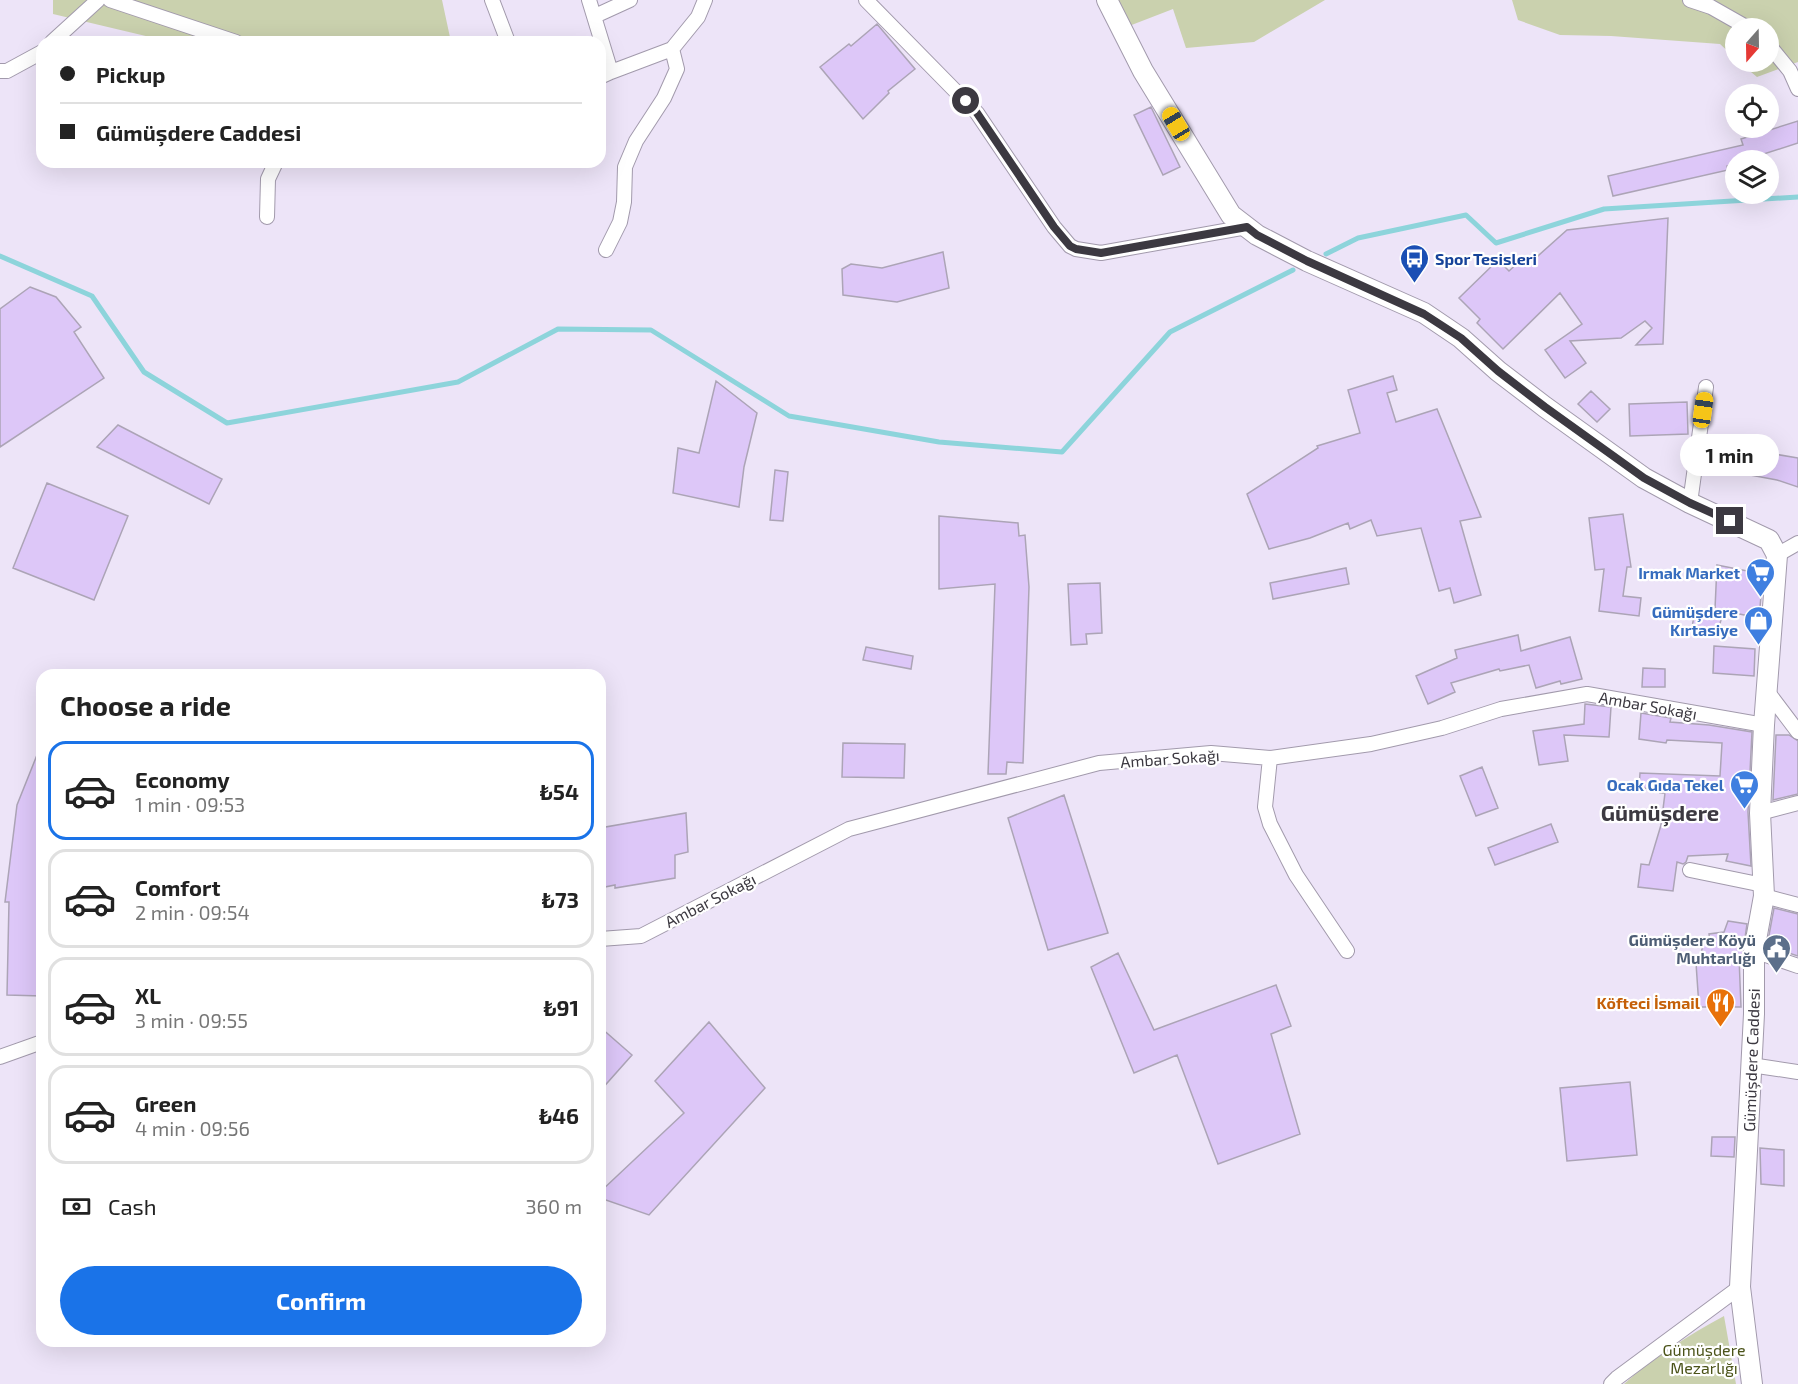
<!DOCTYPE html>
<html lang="en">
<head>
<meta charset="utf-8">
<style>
  :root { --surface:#fff; --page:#f2f2f2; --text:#222; --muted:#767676; --line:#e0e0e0; --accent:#1a73e8 }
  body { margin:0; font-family:"Exo 2",sans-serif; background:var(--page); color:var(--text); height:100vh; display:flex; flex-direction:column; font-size:22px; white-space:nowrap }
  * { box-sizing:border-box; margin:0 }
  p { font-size:20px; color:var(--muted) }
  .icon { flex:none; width:33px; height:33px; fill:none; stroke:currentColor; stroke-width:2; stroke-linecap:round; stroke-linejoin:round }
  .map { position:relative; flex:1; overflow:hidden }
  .details { position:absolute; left:36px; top:669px; width:570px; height:678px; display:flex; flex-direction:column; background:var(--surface); border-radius:18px; box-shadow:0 6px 24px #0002 }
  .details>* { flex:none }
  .top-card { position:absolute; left:36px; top:36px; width:570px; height:132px; border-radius:18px; box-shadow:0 6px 24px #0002; display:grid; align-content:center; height:132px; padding:0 24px; background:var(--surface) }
  .needle { width:39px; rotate:200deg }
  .tools { position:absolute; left:1725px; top:18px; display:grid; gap:12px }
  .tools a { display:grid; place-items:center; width:54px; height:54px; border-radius:50%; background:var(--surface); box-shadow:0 6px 24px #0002; font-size:30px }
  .end { position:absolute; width:27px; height:27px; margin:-14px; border:8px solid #3c3941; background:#fff; box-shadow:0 0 0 3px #fff }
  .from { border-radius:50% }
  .bubble { position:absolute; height:42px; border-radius:21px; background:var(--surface); box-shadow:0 6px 24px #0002; font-size:20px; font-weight:700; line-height:42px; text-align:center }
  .car { position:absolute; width:18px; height:36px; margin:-18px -9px; border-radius:8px; box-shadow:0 0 4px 2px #0007; background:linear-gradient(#f5c518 24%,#345 0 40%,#f5c518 0 76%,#345 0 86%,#f5c518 0) }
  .top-card b { display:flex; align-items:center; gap:21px; height:57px; font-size:22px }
  .top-card b+b { border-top:2px solid var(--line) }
  .top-card i { width:15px; height:15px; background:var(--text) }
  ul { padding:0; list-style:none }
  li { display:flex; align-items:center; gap:18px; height:99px; margin:0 12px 9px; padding:0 12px; border:3px solid var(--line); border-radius:18px }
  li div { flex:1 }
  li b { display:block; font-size:22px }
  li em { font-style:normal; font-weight:700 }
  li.active { border-color:var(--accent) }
  li>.icon { width:54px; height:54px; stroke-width:1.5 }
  h2 { padding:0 24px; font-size:27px; line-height:72px }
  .pay { display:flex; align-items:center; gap:15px; height:66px; padding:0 24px; font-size:22px }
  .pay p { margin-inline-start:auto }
  .cta { display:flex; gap:12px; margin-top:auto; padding:12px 24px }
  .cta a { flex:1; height:69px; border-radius:36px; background:var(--accent); color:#fff; font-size:24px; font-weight:700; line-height:69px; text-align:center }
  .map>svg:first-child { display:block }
</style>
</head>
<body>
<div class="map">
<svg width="1798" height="1384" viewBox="0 0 1798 1384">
  <rect width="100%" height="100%" fill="#ede4f8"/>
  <!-- green -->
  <path fill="#cad1ae" d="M53,0H442L451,42H171L53,14Z
    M1116,0H1325L1254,42L1186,48L1173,9L1129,26Z
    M1512,0H1798V62L1757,77L1739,62H1768V28H1736L1735,58L1720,44L1611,36L1560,35L1518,20Z
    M1724,1316L1736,1384H1624C1654,1357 1689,1335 1724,1316Z"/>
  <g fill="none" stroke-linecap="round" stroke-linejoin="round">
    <!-- stream -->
    <path stroke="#8dd4db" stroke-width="5" d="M1326,254L1358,238L1466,215L1496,243L1604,209L1798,197
      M0,256L92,296L144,372L227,423L458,382L558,329L651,330L789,416L939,442L1062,452L1170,332L1293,270"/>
  </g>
  <!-- building -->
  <path fill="#ddc7f8" stroke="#aca4b6" stroke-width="1.5" d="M877,24L915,69L888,91L889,93L863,119L820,67L849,44L851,46Z
    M1151,107L1180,167L1163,175L1134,115Z
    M1798,121V143L1745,160H1736V164L1727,166L1728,170L1613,196L1608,176L1743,145L1741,139Z
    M1668,218L1663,344L1636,345L1652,328L1645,321L1621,338L1570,341L1586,363L1565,378L1545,350L1582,324L1560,293L1503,349L1477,323L1480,319L1459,298L1498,260L1509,271L1524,257L1530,263L1567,230Z
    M943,252L949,288L897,302L843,295L842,269L851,264L882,268Z
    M30,287L56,297L81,327L74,332L104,378L0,447V309Z
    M1393,376L1397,390L1387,393L1396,422L1437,409L1481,517L1460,521L1481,595L1454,603L1450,588L1439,591L1421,528L1377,536L1371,520L1350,529L1348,523L1310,538L1269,549L1247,494L1318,448L1317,446L1360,433L1348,390Z
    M716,381L757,413L744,467L739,507L673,493L678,448L699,453Z
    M1591,391L1610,409L1597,422L1578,404Z
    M1687,402L1688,434L1630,436L1629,404Z
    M118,425L222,479L209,504L97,447Z
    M1727,446L1798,458V487L1777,480L1723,470Z
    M775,470L788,472L783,521L770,520Z
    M47,483L128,516L94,600L13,568Z
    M1623,514L1631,567H1627L1623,596L1641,598L1639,616L1599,611L1604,569L1595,570L1589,518Z
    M939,516L1018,523L1019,536L1025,535L1029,587L1023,763L1007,762L1006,774H988L995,584L939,589Z
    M1717,565L1763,574L1759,618L1715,609Z
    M1346,568L1349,584L1273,599L1270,583Z
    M1100,583L1102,633L1086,634L1087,644L1071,645L1068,584Z
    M1695,609L1722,615L1718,633L1692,628Z
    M1518,635L1521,651L1570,637L1582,679L1561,684L1560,681L1536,688L1529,665L1500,671L1499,669L1451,683L1455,692L1428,704L1416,676L1457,658L1455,650Z
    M1714,646L1755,649L1754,676L1713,673Z
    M866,647L913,656L911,669L863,660Z
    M1643,668L1665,669V687H1642Z
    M1585,704L1611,707L1609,737L1564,735L1568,761L1539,765L1533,731L1584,724Z
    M1641,713L1671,718L1670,722L1709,725L1752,732L1748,812L1751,866L1726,861L1728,854L1688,856L1686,862L1683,864L1677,862L1673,891L1638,887L1641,864L1649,865L1661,825L1665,793H1660V789L1639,788L1640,773L1720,776L1722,743L1667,740L1666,743L1639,739Z
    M1776,735H1789L1798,741V794L1773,800Z
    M843,743L905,744L904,778L842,777Z
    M41,745L42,996L7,995L9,902H5L17,805Z
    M1482,767L1498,808L1476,816L1460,776Z
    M1064,795L1108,933L1048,950L1008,818Z
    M686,813L688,852L675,855V878L615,888V885L600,888V828Z
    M1551,824L1558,842L1495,865L1488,848Z
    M1774,908L1798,914V956L1767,946Z
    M1728,921L1747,924L1742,958L1739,957L1741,1007H1699L1696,963H1699L1704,940H1710L1709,934L1724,932Z
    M1118,953L1154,1030L1276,985L1291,1026L1271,1034L1300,1134L1218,1164L1177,1055L1134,1073L1091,967Z
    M709,1022L765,1088L649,1215L600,1198V1192L684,1113L655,1081Z
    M600,1027L632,1055L600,1091Z
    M1630,1082L1637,1155L1567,1161L1560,1088Z
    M1712,1137H1735L1734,1157L1711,1156Z
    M1760,1148L1784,1150V1186L1761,1184Z"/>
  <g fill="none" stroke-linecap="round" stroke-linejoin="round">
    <defs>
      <path id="street" d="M110,0L236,42
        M492,0L508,42
        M589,0L611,72L600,77
        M866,0L977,113L1054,227L1070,246L1076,249L1101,253L1247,227
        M1690,0L1711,7L1748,28
        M595,16L630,0
        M52,42L98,0
        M1768,44L1790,71L1798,89
        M0,71H7L42,52
        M611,72L672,49L698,17L705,0
        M267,217L268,179L276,162
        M606,250L620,222L624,202L625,167L636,141L664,98L677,69L672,49
        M1690,503L1706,387
        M1777,555L1798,543
        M1767,691L1798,732
        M1270,758L1265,807L1270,824L1296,875L1347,951
        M1760,813L1798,803
        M1690,870L1763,885
        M1764,896L1798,905
        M600,939L641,936L849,829L1099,763L1211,753L1270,758L1371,744L1442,728L1501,709L1587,694L1764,725
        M1754,951L1798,966
        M0,1057L42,1042
        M1751,1065L1798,1072
        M1611,1384L1617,1378L1740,1287"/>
      <path id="secondary" d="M1107,0L1143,71L1231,215L1257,235L1307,261L1424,313L1461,338L1498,371L1545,407L1644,478L1690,503L1769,540L1777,555L1764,725L1760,813L1764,896L1754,951V1014L1740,1287L1752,1384"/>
    </defs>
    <!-- street casing -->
    <use href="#street" stroke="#a29aac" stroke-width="16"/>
    <!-- secondary casing -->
    <use href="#secondary" stroke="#a29aac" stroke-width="22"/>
    <!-- street -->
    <use href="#street" stroke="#fff" stroke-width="14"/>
    <!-- secondary -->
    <use href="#secondary" stroke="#fff" stroke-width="20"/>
  </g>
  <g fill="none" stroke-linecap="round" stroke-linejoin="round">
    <!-- route -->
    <path stroke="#3c3941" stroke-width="8" d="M966,101L977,113L1054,227L1070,246L1076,249L1101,253L1247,227L1257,235L1307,261L1424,314L1461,338L1498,371L1545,407L1644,478L1690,503L1730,521"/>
  </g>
  <!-- icons -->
  <defs>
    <symbol id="bus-pin" viewBox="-11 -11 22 30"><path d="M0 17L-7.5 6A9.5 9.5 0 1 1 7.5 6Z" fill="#1a4fb4" stroke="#fff"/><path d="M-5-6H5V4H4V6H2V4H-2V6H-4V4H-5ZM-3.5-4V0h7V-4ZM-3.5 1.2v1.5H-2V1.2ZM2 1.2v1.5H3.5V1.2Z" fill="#fff"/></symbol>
    <symbol id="supermarket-pin" viewBox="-11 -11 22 30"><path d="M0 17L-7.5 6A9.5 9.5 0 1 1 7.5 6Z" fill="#3f7fe0" stroke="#fff"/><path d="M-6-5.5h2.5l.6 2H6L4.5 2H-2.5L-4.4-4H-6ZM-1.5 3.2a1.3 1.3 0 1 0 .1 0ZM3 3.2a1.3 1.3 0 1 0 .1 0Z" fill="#fff"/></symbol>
    <symbol id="shop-pin" viewBox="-11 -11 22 30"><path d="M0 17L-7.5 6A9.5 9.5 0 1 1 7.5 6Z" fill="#3f7fe0" stroke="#fff"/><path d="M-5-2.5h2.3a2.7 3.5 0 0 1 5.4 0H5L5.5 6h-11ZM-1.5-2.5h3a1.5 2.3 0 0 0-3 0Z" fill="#fff"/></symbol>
    <symbol id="civic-pin" viewBox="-11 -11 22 30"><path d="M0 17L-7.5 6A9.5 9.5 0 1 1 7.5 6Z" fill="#5c6f8a" stroke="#fff"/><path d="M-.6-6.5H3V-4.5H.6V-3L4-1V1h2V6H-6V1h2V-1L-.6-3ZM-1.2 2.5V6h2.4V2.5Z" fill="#fff"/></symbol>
    <symbol id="restaurant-pin" viewBox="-11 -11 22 30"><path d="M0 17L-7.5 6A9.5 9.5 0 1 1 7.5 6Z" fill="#e8710a" stroke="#fff"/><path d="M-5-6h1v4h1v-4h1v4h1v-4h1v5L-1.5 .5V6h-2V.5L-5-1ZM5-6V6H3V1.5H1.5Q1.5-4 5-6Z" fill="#fff"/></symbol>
  </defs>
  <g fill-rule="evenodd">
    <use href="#bus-pin" x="1398" y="242" width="33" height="45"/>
    <use href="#supermarket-pin" x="1744" y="556" width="33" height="45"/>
    <use href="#shop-pin" x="1742" y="604" width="33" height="45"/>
    <use href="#supermarket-pin" x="1728" y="768" width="33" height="45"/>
    <use href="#civic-pin" x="1760" y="932" width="33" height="45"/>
    <use href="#restaurant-pin" x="1704" y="986" width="33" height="45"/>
  </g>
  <g text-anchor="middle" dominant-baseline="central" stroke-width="4.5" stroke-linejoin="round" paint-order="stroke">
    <!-- transit labels -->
    <g font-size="16" font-weight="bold" fill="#164399" stroke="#fff" text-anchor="start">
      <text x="1435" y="258">Spor Tesisleri</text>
    </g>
    <!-- shop labels -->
    <g font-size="16" font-weight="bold" fill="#366cbe" stroke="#fff" text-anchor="end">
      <text x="1740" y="572">Irmak Market</text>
      <text x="1738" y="611">Gümüşdere<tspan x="1738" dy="18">Kırtasiye</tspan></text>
      <text x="1724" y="784">Ocak Gıda Tekel</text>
    </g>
    <!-- street labels -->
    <g font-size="16" fill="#3c3941" stroke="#fff">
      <text transform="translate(1648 705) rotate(10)">Ambar Sokağı</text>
      <text transform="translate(1170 758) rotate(-4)">Ambar Sokağı</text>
      <text transform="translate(710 900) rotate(-27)">Ambar Sokağı</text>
      <text transform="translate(1751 1060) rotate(-88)">Gümüşdere Caddesi</text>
    </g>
    <!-- service labels -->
    <g font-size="16" font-weight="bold" fill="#4e5e75" stroke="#fff" text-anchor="end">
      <text x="1756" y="939">Gümüşdere Köyü<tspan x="1756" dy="18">Muhtarlığı</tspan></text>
    </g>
    <!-- food labels -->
    <g font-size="16" font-weight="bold" fill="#c56008" stroke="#fff" text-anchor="end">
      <text x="1700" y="1002">Köfteci İsmail</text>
    </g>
    <!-- park labels -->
    <g font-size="16" fill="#4b5319" stroke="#fff">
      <text x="1704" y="1349">Gümüşdere<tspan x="1704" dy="18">Mezarlığı</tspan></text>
    </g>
    <!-- district labels -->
    <g font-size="22" font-weight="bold" fill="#3c3941" stroke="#fff">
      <text x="1660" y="812">Gümüşdere</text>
    </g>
  </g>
</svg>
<div class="tools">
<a><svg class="needle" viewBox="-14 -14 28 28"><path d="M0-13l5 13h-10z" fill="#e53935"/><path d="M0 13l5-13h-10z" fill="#767676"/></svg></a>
<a><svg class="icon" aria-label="locate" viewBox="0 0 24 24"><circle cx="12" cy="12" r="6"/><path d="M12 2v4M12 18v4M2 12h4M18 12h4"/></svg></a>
<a><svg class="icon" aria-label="layers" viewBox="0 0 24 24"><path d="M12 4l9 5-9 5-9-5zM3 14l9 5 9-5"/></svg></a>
</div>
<i class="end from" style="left:966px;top:101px"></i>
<i class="end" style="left:1730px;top:521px"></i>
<div class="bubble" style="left:1680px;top:434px;width:99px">1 min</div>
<i class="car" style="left:1176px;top:124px;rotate:329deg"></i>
<i class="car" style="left:1703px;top:410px;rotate:8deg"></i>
<div class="top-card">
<b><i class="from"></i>Pickup</b>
<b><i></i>Gümüşdere Caddesi</b>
</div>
<section class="details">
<h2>Choose a ride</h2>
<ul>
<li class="active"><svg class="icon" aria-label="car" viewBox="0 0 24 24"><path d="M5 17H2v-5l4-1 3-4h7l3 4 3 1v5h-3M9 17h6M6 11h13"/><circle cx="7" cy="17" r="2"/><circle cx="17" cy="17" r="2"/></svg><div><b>Economy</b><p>1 min · 09:53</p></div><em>₺54</em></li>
<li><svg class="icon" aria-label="car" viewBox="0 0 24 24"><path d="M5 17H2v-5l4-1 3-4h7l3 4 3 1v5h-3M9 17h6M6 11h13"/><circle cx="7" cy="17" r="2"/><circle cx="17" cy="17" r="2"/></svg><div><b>Comfort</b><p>2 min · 09:54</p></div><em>₺73</em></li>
<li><svg class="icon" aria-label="car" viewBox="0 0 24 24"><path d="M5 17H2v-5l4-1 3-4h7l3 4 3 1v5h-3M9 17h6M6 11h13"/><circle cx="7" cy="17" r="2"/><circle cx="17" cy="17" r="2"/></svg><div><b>XL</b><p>3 min · 09:55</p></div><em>₺91</em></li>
<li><svg class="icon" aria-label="car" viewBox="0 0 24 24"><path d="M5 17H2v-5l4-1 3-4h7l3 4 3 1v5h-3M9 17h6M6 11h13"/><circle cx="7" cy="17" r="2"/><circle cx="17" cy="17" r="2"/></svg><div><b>Green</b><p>4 min · 09:56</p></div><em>₺46</em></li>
</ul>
<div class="pay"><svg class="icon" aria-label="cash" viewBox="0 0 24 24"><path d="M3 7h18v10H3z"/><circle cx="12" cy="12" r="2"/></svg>Cash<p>360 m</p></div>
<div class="cta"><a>Confirm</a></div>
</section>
</div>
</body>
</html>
